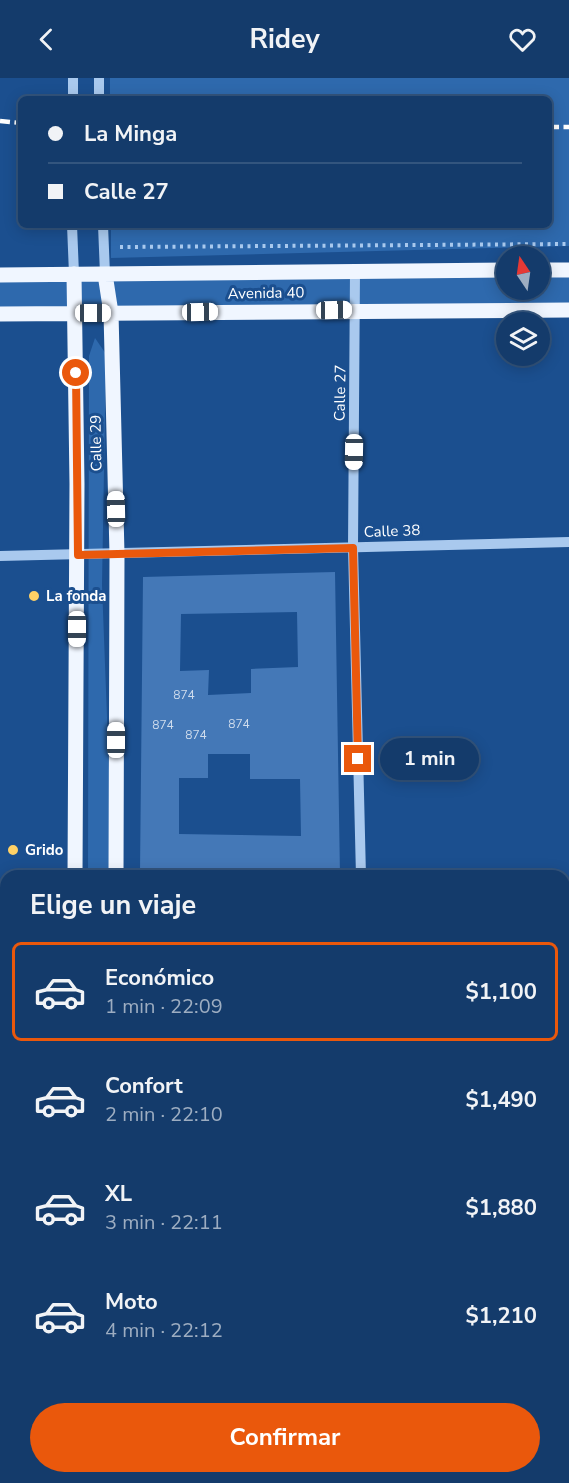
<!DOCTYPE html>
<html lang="es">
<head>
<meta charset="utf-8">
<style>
  :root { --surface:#143b6b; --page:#1d4271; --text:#f1f3f6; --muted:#9dadc1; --line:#33557e; --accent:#ea580c }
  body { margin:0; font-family:"Nunito Sans",sans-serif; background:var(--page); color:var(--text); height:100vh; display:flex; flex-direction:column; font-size:22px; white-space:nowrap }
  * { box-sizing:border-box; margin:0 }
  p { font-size:20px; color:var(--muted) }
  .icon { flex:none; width:33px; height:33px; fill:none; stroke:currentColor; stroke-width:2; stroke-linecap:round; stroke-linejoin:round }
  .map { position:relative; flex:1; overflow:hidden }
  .panel { position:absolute; left:0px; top:792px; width:570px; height:614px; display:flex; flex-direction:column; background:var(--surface); border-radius:18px 18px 0 0; box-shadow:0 3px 15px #0003,0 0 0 2px var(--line) }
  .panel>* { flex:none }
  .guide { position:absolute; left:18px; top:18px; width:534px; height:132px; border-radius:9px; box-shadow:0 3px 15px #0003,0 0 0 2px var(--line); display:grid; align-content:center; height:132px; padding:0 30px; background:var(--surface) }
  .needle { width:39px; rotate:347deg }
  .buttons { position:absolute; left:496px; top:168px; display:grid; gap:12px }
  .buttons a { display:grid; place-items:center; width:54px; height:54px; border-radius:50%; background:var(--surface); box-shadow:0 3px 15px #0003,0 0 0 2px var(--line); font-size:30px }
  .end { position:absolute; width:27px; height:27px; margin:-14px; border:8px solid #ea580c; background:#fff; box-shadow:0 0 0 3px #fff }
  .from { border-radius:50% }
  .bubble { position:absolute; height:42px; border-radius:21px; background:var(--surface); box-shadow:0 3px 15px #0003,0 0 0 2px var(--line); font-size:20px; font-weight:700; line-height:42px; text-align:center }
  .car { position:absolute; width:18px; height:36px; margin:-18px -9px; border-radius:8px; box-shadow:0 0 4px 2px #0007; background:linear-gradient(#fff 24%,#345 0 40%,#fff 0 76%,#345 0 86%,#fff 0) }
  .guide b { display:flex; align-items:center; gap:21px; height:57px; font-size:22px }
  .guide b+b { border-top:2px solid var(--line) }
  .guide i { width:15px; height:15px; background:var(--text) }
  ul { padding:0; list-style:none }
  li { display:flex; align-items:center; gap:18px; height:99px; margin:0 12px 9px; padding:0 18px; border:3px solid transparent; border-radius:9px }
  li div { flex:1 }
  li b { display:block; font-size:22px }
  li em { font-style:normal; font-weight:700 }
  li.active { border-color:var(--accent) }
  li>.icon { width:54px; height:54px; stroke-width:1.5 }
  h2 { padding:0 30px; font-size:27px; line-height:72px }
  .button { display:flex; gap:12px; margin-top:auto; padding:12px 30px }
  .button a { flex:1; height:69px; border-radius:36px; background:var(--accent); color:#fff; font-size:24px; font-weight:700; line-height:69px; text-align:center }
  header { display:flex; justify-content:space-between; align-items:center; height:78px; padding:0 30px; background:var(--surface); font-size:27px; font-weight:700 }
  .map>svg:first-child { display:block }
</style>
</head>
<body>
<header><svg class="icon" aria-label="back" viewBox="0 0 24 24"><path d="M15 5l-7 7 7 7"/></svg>Ridey<svg class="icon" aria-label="heart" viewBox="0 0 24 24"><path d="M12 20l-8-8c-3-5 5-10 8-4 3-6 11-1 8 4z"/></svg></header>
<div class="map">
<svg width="569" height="1405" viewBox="0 0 569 1405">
  <rect width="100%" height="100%" fill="#1b4f8f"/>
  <!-- green -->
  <path fill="#2e69ad" d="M110,0H569V168L111,180V147H549V21H110Z
    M569,192V232L0,234V199L507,193V212H540V193Z
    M95,260L106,276L102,507L113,798H88L89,278Z"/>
  <!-- building -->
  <path fill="#4478b7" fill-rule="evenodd" d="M335,494L340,797L140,794L143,499ZM297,534L298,589L251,591V615L208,617L209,592L180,593L181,536ZM208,676H250V701H300L301,758L179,756V700H208Z"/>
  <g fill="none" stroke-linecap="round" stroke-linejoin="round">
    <!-- path -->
    <path stroke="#a9c9ee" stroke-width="4" stroke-dasharray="3 4.5" stroke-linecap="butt" d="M120,169L569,166"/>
    <!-- minor -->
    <path stroke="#a9c9ee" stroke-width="10" d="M99,0V21
      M73,21V0
      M72,147L74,196
      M103,147L105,196
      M355,193L353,469L361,798
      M0,478L569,464
      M0,817H6
      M564,820H569
      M564,1182H569
      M0,1185H6
      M372,1400V1405"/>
    <!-- major -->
    <path stroke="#f0f6ff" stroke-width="15" d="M540,192H569
      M74,196L77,406L75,798
      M105,196L111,235L117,476L116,798
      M0,197L507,192
      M0,236L569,232
      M75,1405V1400
      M117,1405V1400"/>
    <!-- rail -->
    <path stroke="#fff" stroke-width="4.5" stroke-dasharray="10 4.5" stroke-linecap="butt" d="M0,43L21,45
      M549,49H569"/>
  </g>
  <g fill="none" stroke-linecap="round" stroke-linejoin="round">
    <!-- route -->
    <path stroke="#ea580c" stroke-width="8" d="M76,295L78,477L353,470L358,681"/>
  </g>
  <!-- markers -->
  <g fill="#ffd166" stroke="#1b4f8f" stroke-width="2">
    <circle cx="34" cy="518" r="6"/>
    <circle cx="13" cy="772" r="6"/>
  </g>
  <g text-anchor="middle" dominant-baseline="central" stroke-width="6" stroke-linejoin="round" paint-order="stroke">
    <!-- number labels -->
    <g font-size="12" fill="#d0dded">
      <text x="184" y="617">874</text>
      <text x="239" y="646">874</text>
      <text x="163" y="647">874</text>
      <text x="196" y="657">874</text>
    </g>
    <!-- street labels -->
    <g font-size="15" fill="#fff" stroke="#1b4f8f">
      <text transform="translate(266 215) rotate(-1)">Avenida 40</text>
      <text transform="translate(340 315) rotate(-89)">Calle 27</text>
      <text transform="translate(96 365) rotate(-91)">Calle 29</text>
      <text transform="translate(392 453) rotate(-2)">Calle 38</text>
    </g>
    <!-- poi labels -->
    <g font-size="15" font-weight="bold" fill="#fff" stroke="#1b4f8f" text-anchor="start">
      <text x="46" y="518">La fonda</text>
      <text x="25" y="772">Grido</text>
    </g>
  </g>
</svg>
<div class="buttons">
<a><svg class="needle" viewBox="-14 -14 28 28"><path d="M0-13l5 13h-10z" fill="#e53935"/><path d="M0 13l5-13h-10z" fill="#9dadc1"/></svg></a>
<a><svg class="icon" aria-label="layers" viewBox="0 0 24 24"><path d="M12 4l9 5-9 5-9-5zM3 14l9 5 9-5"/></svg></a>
</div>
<i class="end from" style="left:76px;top:295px"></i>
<i class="end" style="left:358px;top:681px"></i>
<div class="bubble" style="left:380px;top:660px;width:99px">1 min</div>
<i class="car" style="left:334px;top:232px;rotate:89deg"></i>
<i class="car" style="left:200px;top:234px;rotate:89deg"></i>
<i class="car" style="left:93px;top:235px;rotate:90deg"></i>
<i class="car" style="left:354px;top:374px;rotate:181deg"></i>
<i class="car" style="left:116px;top:431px;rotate:359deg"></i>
<i class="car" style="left:77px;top:551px;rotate:180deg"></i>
<i class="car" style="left:116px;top:662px;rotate:0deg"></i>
<div class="guide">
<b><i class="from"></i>La Minga</b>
<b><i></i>Calle 27</b>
</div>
<section class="panel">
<h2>Elige un viaje</h2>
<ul>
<li class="active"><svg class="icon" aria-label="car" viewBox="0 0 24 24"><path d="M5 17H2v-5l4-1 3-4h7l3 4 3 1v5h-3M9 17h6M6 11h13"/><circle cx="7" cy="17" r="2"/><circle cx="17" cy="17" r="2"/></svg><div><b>Económico</b><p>1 min · 22:09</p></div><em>$1,100</em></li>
<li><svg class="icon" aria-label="car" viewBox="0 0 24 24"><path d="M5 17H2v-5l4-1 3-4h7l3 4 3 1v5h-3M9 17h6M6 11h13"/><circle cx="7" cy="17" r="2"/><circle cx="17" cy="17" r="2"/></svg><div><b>Confort</b><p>2 min · 22:10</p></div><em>$1,490</em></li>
<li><svg class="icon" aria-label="car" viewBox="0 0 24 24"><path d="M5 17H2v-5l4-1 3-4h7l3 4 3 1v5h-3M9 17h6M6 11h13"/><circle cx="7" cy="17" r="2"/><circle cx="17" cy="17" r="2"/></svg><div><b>XL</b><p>3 min · 22:11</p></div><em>$1,880</em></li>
<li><svg class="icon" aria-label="car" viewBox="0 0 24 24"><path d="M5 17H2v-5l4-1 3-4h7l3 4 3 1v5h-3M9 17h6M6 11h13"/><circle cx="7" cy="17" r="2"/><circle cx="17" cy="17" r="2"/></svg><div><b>Moto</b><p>4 min · 22:12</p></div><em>$1,210</em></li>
</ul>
<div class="button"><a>Confirmar</a></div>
</section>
</div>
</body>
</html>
